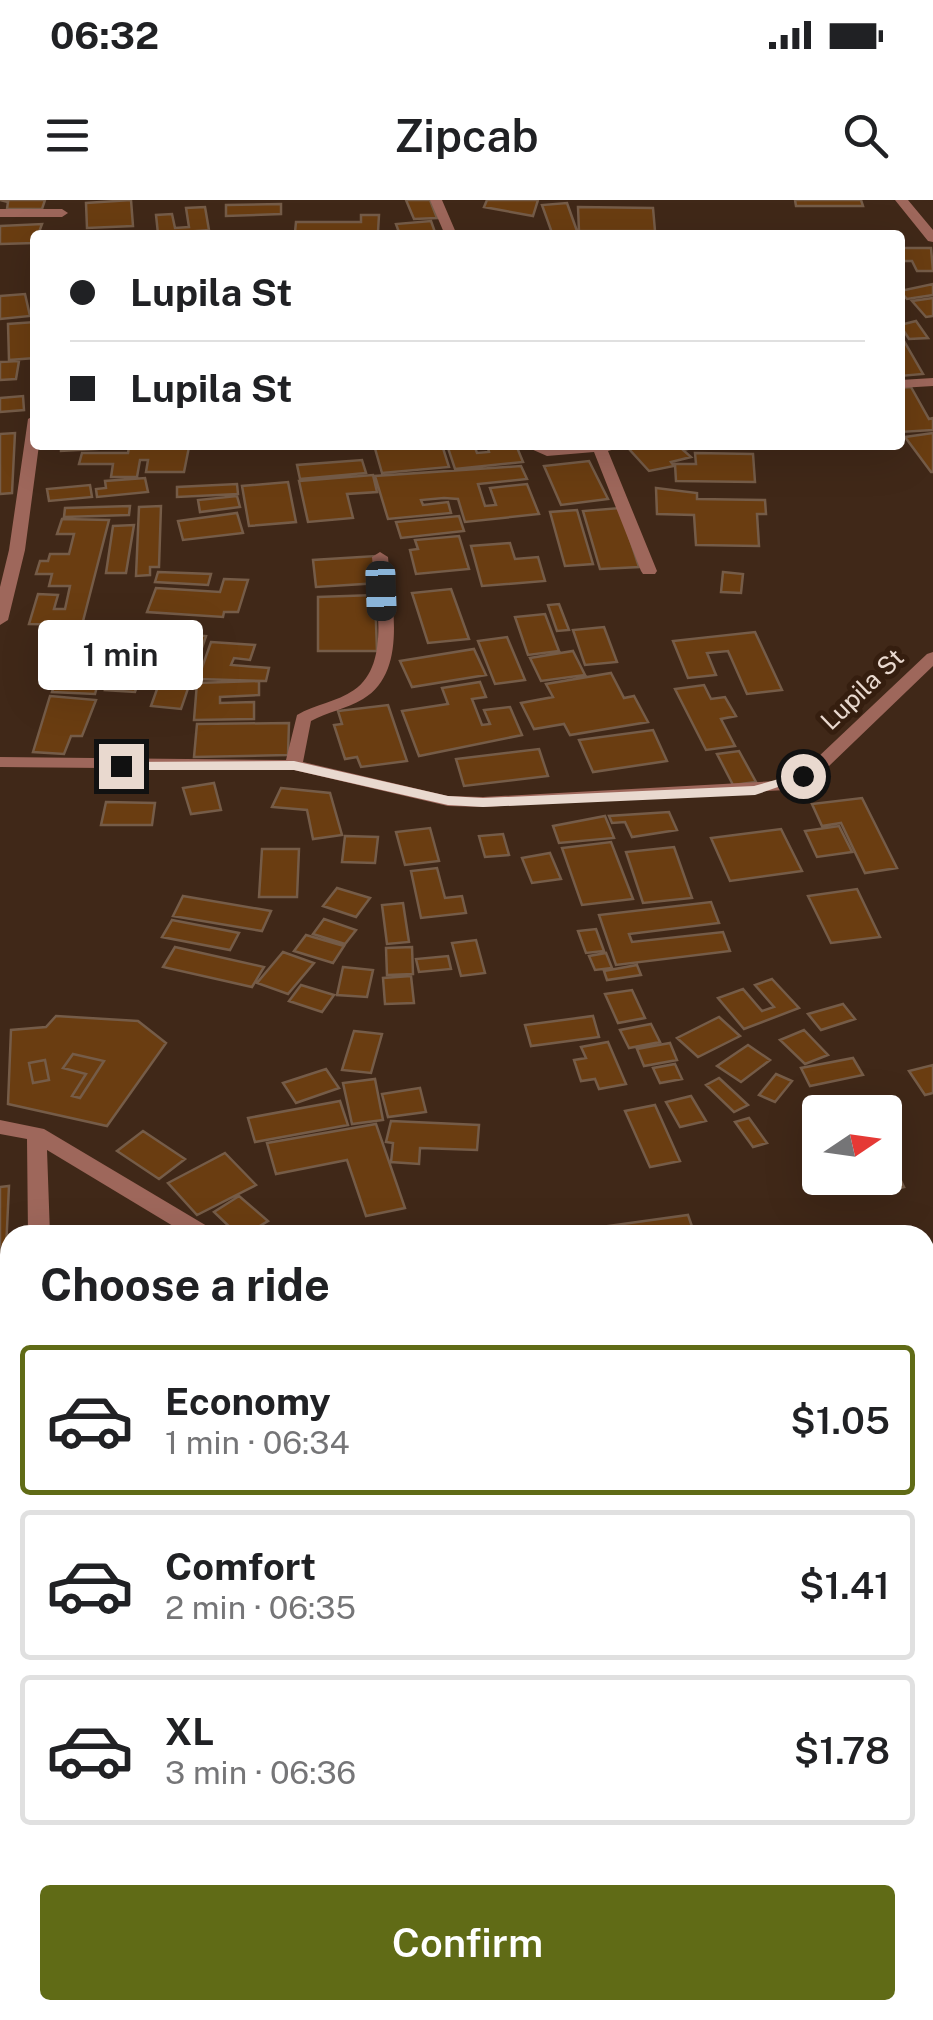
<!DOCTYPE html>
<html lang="en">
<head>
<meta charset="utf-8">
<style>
  :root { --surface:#fff; --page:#f6f6f6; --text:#202124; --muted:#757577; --line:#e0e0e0; --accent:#606b16 }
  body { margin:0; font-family:"Public Sans",sans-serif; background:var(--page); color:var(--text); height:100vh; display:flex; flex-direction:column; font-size:38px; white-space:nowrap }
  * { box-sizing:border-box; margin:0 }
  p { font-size:32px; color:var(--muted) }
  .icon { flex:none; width:55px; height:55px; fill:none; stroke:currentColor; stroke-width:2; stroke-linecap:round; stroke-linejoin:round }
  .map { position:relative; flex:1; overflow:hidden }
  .sheet { position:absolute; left:0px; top:1025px; width:935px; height:795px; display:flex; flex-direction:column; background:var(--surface); border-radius:30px 30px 0 0; box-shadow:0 10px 40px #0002 }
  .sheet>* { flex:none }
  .guide { position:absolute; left:30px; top:30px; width:875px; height:220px; border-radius:10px; box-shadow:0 10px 40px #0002; display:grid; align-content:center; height:220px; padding:0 40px; background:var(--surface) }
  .needle { width:65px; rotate:77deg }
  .fabs { position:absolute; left:802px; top:895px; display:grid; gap:20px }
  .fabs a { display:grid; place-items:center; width:100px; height:100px; border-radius:10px; background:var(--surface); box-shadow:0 10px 40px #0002; font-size:50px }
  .end { position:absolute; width:45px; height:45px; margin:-22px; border:12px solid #e9d9cf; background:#111; box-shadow:0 0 0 5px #111 }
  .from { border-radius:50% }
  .bubble { position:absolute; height:70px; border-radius:10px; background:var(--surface); box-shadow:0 10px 40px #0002; font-size:32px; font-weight:600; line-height:70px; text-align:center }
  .car { position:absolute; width:30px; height:60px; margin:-30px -15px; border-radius:12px; box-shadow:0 0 8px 2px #0007; background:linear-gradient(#222 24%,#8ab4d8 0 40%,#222 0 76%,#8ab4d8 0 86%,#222 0) }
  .guide b { display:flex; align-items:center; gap:35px; height:95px; font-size:38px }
  .guide b+b { border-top:2px solid var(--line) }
  .guide i { width:25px; height:25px; background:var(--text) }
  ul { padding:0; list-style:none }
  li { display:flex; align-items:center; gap:30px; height:150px; margin:0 20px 15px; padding:0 20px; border:5px solid var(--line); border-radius:10px }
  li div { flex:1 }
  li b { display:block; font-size:38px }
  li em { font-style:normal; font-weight:600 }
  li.on { border-color:var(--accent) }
  li>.icon { width:90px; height:90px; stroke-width:1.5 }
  h2 { padding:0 40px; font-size:45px; line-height:120px }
  .action { display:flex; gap:20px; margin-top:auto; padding:20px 40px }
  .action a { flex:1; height:115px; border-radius:10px; background:var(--accent); color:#fff; font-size:40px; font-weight:600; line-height:115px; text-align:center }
  .status { display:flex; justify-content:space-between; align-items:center; height:70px; padding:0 50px; background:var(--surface); direction:ltr }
  .status svg { height:28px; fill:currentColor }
  header { display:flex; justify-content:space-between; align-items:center; height:130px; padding:0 40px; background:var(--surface); font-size:45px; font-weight:600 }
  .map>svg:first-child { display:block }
</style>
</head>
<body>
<div class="status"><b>06:32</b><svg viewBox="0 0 49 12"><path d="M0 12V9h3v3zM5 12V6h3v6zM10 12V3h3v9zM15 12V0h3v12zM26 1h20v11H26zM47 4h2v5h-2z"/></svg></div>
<header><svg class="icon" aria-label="menu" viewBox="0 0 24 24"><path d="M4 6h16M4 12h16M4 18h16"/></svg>Zipcab<svg class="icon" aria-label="search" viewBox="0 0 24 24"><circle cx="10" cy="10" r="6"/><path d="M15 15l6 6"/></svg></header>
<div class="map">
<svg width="933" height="1820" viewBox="0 0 933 1820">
  <rect width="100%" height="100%" fill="#402818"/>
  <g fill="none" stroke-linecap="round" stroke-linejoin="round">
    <!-- river -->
    <path fill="#025874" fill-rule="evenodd" d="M925,1487L933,1489V1587L925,1585Z
      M574,1810H694L697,1820H577Z"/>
  </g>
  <!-- building -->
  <path fill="#6a3d11" stroke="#755c48" stroke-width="2.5" d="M0,0H45L42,9H7L8,2Z
    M131,0L133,26L87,28L86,3Z
    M406,0H430L437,18L414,19Z
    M487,0H538L533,16L484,7Z
    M795,0H861L863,6H796Z
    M567,3L577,31L552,33L542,5Z
    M281,4V14L226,16V5Z
    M205,7L209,30L158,34L156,15L172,14L175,28L189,27L186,8Z
    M578,7L653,8L655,31H579Z
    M361,15H379L378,32H295L296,22H361Z
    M431,21L436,35H400L396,24Z
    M42,24L35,43L0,44V26Z
    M900,48H931L933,71H917L912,61H900Z
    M933,84V95L907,99L900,91Z
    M25,94L30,116L0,119V96Z
    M933,98V116L926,117L912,101Z
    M916,121L928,138L909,139L900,125Z
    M35,122V158L9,160L8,124Z
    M900,141H904L923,174L900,176Z
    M19,161L16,179L0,180V162Z
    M911,187L929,219L933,218V230L900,232V188Z
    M23,196L24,210L0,212V198Z
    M15,233L12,293L0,294V234Z
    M933,233V272H931L905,237Z
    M61,245H113V248L61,251Z
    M374,245H442L449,267L382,273Z
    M447,245H474L477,253L489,252L487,245H516L523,262L455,269Z
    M647,245H699L701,246L683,250L691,257L671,262L674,266L649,271L629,249Z
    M129,247H189L184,272H146L148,260H140L137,277H111L113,264H79L82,253H128Z
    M695,253L753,254L755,282L676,281L675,264H696Z
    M362,260L366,273L300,279L297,265Z
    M589,261L608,299L561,305L544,266Z
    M521,266L527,279L478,284L485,306L496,305L490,288L527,284L539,314L465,322L458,299L444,298L421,300L423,305L448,302L451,313L388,319L375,276Z
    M373,275L377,292L347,294L353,318L308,322L299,281Z
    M145,278L148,292L97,297L96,289L106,288L105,281Z
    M288,282L296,322L249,326L242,286Z
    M237,284L238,294L177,297V287Z
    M90,285L92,297L49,301L47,289Z
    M656,288L697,293V299L765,300L766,314H757L759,346L696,345L694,315L657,314Z
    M237,296L240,307L200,312L198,300Z
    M130,306L129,315L64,317L65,308Z
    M161,306L159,367H150V375L136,376L139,307Z
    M620,308L639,367L600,369L583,311Z
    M577,310L593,364L565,366L550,312Z
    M237,313L243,333L183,340L178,321Z
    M459,316L464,331L401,338L396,322Z
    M62,319L109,320L82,425L29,424L38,394L58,395L54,409H65L70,386H49L52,374H36L40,361H48L50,354H69L74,334H57Z
    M134,325L126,373H106L113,326Z
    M459,336L469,369L416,374L410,350L418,349L415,340Z
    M510,343L515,359L538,357L545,381L482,386L471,346Z
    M376,356L379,383L316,387L313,360Z
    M158,372L211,374L208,385L155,382Z
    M723,372L743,374L741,393L721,392Z
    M224,379L248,380L238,412H224L223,417L147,412L156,388L220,392Z
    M451,389L469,439L428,443L412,393Z
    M375,395L377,451H318V397Z
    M559,404L569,430L557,431L548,405Z
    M545,414L559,451L528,455L515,417Z
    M604,427L617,462L585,465L573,430Z
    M127,430L206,436L181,509L151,506L171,450L150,449L135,492L105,490Z
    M755,432L782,490L747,494L728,451L707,453L716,475L688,478L673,441Z
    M507,437L525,480L495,484L478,441Z
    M211,442L255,445L250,460L234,458L231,465L269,468L266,481L198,479Z
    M474,449L486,475L412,487L400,461Z
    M573,451L585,475L541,481L530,458Z
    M61,464L103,465L95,494L52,492Z
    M611,473L624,498L634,496L648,522L570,535L564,524L534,529L521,503L553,497L546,484Z
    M259,481V495L220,497V503L254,502V519L194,520L197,483Z
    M480,482L486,497L472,499L482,525L490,524L484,510L510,507L522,535L419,556L402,511L448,504L442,488Z
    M704,485L711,499L725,497L736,516L721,519L735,546L706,550L675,489Z
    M50,496L96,500L82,536H71L64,554L33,552Z
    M388,505L407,561L361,567L357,557L345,559L334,525L342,524L338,511Z
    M289,523L288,555L194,557L197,524Z
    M653,530L667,561L593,572L579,540Z
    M539,549L548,576L464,586L456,559Z
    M739,551L756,582L733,585L717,554Z
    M214,583L221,610L191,614L183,588Z
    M281,588L330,593L342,635L313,639L307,610L272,607Z
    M862,598L897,668L865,673L841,623L822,626L812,604Z
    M106,602L155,603L152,625H101Z
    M669,612L677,630L632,637L625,622L612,623L609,616Z
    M605,616L614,638L559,643L553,626Z
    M839,626L852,652L817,657L805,631Z
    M430,628L439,661L405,665L396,632Z
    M781,629L802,671L730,681L711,638Z
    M503,634L509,655L485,657L479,636Z
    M345,636L378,637L375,663L342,662Z
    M611,642L633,699L582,705L562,648Z
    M674,647L692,698L643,703L626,652Z
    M262,649H299L297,697H259Z
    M550,653L561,679L532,683L522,658Z
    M437,668L445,698L462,696L466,713L421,718L411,671Z
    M337,688L370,698L356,717L323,706Z
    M857,689L880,737L831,743L808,696Z
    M183,696L271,711L262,731L173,716Z
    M711,702L719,723L629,734L632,742L723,732L730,751L616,765L599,715Z
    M403,703L409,742L387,744L382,705Z
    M324,719L356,730L345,744L313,734Z
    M172,720L239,733L230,750L162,737Z
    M596,729L604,751L586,753L578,731Z
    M306,735L344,746L333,763L294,751Z
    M476,740L485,773L461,776L452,743Z
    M175,747L264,767L252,787L163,767Z
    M412,747L413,774L387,775L386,748Z
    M283,752L314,763L288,794L257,783Z
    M606,753L612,768L595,770L589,756Z
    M448,756L451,769L419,772L416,759Z
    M637,765L641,775L607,780L604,771Z
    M343,767L373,770L367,797L337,795Z
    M411,776L414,803L385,804L383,778Z
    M772,779L799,808L744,829L718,798L743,789L762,811L774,807L755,785Z
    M301,785L334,795L322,812L289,801Z
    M632,790L645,818L618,823L605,794Z
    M843,804L855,819L821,830L808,814Z
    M56,816L138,821L166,843L107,926L8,904L11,830L46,827Z
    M593,816L599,837L531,846L525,825Z
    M719,817L740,836L698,857L677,838Z
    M651,824L660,842L629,848L620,830Z
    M804,830L828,855L805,864L780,840Z
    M354,831L382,834L371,873L342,870Z
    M608,842L626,884L599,889L595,879L581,881L574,860L586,858L581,847Z
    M670,843L677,860L644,866L637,849Z
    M748,845L770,860L741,882L717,866Z
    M73,854L104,861L80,898L72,896L86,874L63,868Z
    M853,858L863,875L810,886L801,868Z
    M45,860L49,880L33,883L29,863Z
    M675,864L682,879L660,883L653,868Z
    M933,865V893L925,895L909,871Z
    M326,869L339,888L296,903L283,883Z
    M776,874L792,881L775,902L759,895Z
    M719,878L748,905L734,912L706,885Z
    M375,879L383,920L352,924L343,883Z
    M420,888L426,912L388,917L382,894Z
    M691,896L706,921L680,927L666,902Z
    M340,901L348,925L255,942L248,918Z
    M655,905L680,961L650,967L625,911Z
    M749,918L767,943L753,947L735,922Z
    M391,921L479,925L477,950L420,948L419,964L391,962L393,943L386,942Z
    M376,924L405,1008L366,1016L347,960L276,974L267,943Z
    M143,931L185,959L159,979L117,951Z
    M225,953L256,985L197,1015L168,983Z
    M892,962L904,987L883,991L876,978H885V963Z
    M9,986L5,1070H0V987Z
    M239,996L268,1021L245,1035H238L214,1012Z
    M688,1015L695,1035H604L601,1027Z
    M933,1275V1346L925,1329V1277Z
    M925,1333L933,1352V1381L925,1382Z
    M933,1383V1441L925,1444V1385Z
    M933,1444V1500L925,1482V1446Z
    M933,1730V1820H873L870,1810H925V1731Z
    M13,1810H109L110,1820H14Z
    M123,1810H177L178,1820H124Z"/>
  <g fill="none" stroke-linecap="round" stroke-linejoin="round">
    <!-- street -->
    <path fill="#9e675b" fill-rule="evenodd" d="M430,0H442L457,35H445Z
      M895,0H908L933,30V42L928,41Z
      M0,9H62L68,13L62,17H0Z
      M933,178V186L900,188V180Z
      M35,215V245H39L25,350L8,420L0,425V387L9,350L28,219Z
      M522,245H630L608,251L657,371L655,374H643L641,371L594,252L547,256Z
      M380,352L388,357C391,401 409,471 363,499C346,509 327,512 311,521L303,562L448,596L483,597L776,581L817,558L927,454L933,452V466L829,566L786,590L483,607L448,606L294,570L0,567V557L286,560L297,515C315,504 337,502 354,490C392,464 375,396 372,357Z
      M0,920L44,929L212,1029L216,1035H188L47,950L50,1035H28L27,939L0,934Z
      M925,1099H933V1115H925Z
      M925,1158L933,1161V1194L925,1191Z
      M10,1367V1392L0,1396V1371Z"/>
  </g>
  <!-- route -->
  <path fill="#e9d9cf" d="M294,561L448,596L483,598L754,586L803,572L810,576L755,595L483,607L448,605L294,570H121L114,566L121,562Z"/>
  <g text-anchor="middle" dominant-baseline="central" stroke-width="10" stroke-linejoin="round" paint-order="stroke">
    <!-- street labels -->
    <g font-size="25" fill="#e9d9cf" stroke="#351e0f">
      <text transform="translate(862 489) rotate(-44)">Lupila St</text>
    </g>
  </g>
</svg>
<div class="fabs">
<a><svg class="needle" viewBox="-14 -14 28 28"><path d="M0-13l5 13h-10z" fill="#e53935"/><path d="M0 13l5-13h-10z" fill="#757577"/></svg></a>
</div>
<i class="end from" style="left:803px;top:576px"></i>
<i class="end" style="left:121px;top:566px"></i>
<div class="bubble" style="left:38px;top:420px;width:165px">1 min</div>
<i class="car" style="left:381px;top:391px;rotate:178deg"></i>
<div class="guide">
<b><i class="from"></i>Lupila St</b>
<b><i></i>Lupila St</b>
</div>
<section class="sheet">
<h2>Choose a ride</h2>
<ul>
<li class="on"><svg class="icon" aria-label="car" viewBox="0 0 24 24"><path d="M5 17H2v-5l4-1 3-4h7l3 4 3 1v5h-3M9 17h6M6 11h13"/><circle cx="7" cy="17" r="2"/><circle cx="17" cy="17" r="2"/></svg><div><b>Economy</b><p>1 min · 06:34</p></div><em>$1.05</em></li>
<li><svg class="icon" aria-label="car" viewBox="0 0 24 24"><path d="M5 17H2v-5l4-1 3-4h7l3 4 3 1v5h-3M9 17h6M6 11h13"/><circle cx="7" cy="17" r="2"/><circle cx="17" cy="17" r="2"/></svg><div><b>Comfort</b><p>2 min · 06:35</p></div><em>$1.41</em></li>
<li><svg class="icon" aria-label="car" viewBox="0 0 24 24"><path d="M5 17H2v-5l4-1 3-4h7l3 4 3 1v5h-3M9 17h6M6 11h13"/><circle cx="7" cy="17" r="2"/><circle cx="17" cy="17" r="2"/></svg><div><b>XL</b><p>3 min · 06:36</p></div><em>$1.78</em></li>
</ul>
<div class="action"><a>Confirm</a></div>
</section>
</div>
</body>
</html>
